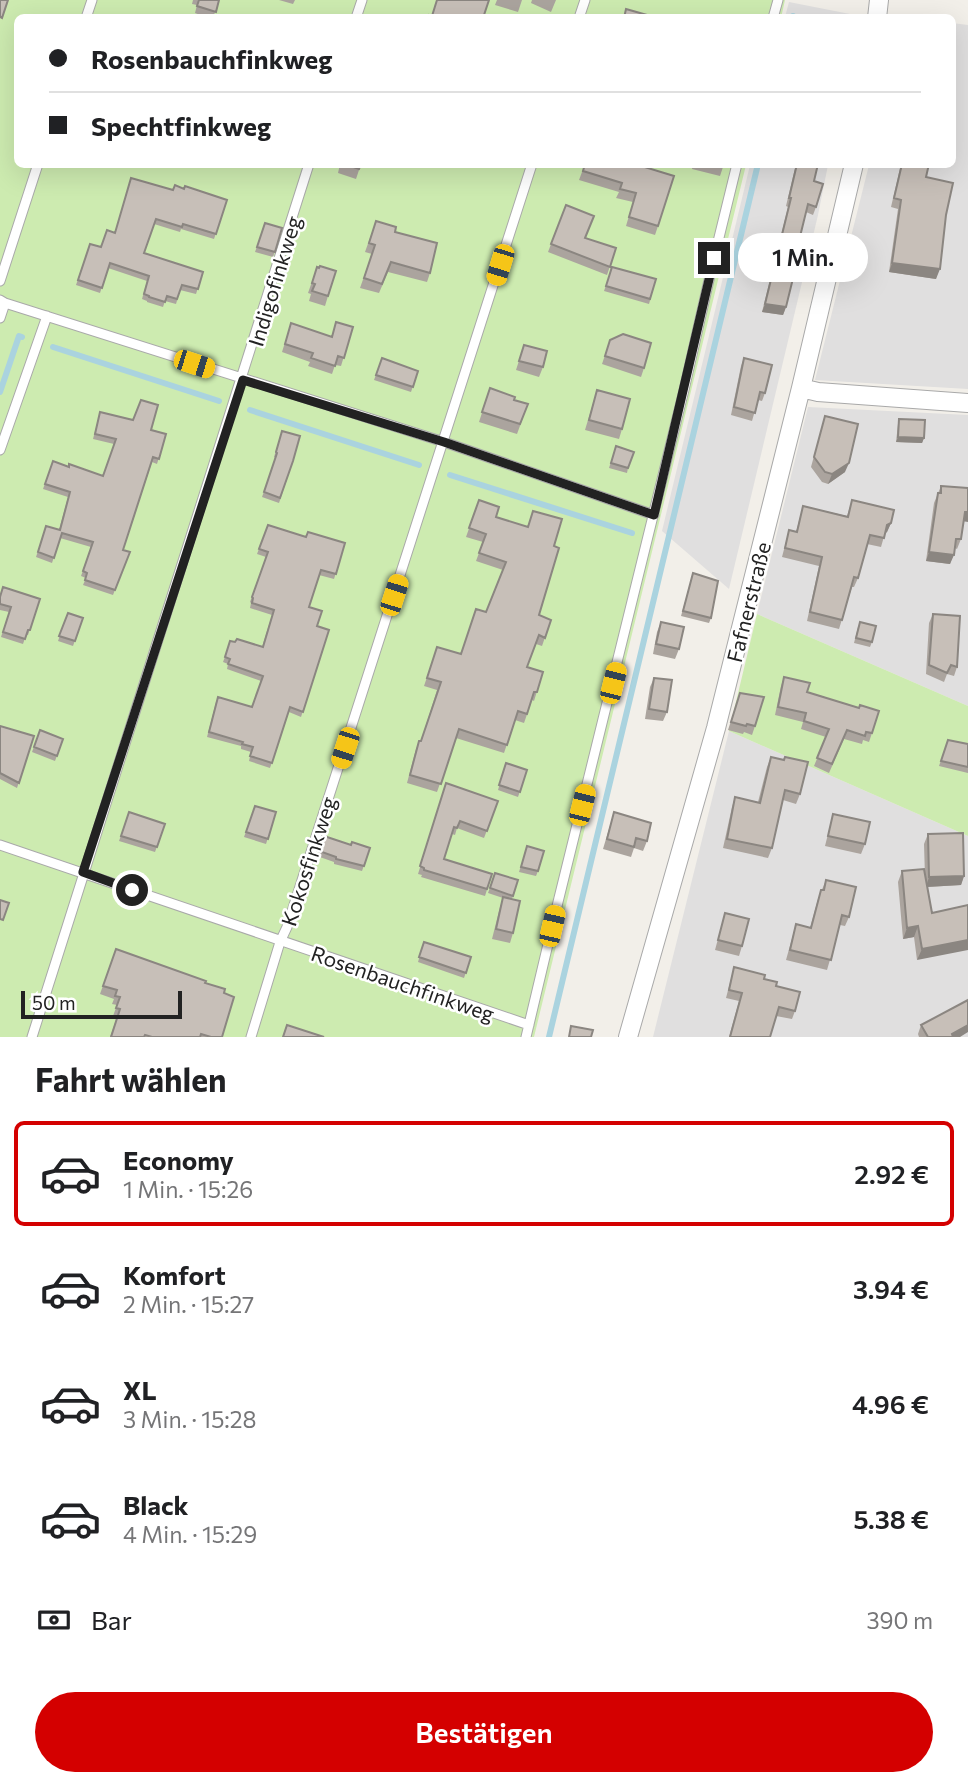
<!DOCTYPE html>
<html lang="de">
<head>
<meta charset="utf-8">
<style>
  :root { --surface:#fff; --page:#f6f6f6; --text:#202124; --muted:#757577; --line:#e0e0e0; --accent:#d40000 }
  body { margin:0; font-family:Commissioner,sans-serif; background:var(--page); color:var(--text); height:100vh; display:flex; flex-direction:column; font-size:26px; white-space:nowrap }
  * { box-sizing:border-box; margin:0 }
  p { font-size:23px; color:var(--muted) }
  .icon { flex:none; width:38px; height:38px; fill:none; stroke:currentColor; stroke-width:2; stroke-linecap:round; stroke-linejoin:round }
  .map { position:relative; height:1037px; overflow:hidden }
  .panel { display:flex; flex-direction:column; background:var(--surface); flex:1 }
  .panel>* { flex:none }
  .guide { position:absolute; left:14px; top:14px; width:942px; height:154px; border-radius:10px; box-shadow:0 7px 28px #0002; display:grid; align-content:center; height:154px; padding:0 35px; background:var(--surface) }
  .scale { position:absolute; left:21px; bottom:18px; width:161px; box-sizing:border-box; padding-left:7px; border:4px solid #222; border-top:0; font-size:19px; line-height:24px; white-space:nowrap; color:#222; -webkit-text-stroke:5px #fff; paint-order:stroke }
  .end { position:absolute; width:32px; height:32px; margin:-16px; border:9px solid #222; background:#fff; box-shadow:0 0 0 4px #fff }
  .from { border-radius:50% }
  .bubble { position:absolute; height:49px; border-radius:24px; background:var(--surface); box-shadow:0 7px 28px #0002; font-size:23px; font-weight:600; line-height:49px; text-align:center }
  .car { position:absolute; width:21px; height:42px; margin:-21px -10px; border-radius:9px; box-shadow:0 0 5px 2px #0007; background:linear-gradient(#f5c518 24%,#345 0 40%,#f5c518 0 76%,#345 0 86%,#f5c518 0) }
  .guide b { display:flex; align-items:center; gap:24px; height:66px; font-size:26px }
  .guide b+b { border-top:2px solid var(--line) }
  .guide i { width:18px; height:18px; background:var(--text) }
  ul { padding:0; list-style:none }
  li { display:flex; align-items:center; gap:21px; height:105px; margin:0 14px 10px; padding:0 21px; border:4px solid transparent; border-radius:10px }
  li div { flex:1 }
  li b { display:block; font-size:26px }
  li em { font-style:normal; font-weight:600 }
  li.current { border-color:var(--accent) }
  li>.icon { width:63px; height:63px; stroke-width:1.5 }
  h2 { padding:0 35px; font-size:32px; line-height:84px }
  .pay { display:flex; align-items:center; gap:18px; height:77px; padding:0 35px; font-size:26px }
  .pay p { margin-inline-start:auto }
  .button { display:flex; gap:14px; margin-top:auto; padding:14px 35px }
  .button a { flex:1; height:80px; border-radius:42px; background:var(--accent); color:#fff; font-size:28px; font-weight:600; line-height:80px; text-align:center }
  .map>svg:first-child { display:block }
</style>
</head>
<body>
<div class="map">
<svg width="968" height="1037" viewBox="0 0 968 1037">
  <rect width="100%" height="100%" fill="#f2efe9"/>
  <!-- residential -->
  <path fill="#e0dfdf" d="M789,2L855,15V17H785Z
    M952,23L968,25V389L815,380L869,165L952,164Z
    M750,165H828L818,215L729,589L662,531Z
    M808,407L968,415V706L757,614Z
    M729,731L968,836V1037H653Z"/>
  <!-- grass -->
  <path fill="#cdebb0" d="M0,0H785L781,18H18V164L746,165L534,1037H0Z
    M757,614L968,706V836L729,731Z"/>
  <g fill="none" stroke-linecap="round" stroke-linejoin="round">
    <!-- stream -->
    <path stroke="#aad3df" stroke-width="6" d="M793,18V16
      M53,347L219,401
      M0,392L19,336L22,337
      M250,410L419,465
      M450,475L632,533
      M549,1037L758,164"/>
    <defs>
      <path id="lane" d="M86,18L92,0
        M356,18L362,0
        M579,18L585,0
        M773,18L778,0
        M0,281L38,164
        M0,300L5,303L444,442L654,515
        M0,318L5,303
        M0,450L47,316
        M0,845L529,1025
        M32,1037C122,745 219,456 309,164
        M251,1037L280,942L287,927L532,164
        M526,1037L558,902L684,390L714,258L737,164"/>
      <path id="street" d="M877,18L879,0
        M801,388L818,392L968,403
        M628,1037L716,728L801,388L854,164"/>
    </defs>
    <!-- lane casing -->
    <use href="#lane" stroke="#a9a9a9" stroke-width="11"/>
    <!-- street casing -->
    <use href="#street" stroke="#a9a9a9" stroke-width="20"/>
    <!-- lane -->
    <use href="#lane" stroke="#fff" stroke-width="9"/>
    <!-- street -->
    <use href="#street" stroke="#fff" stroke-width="18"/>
  </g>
  <!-- wall -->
  <path fill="#aba49e" d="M193,0H219L213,18H208L195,13L197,5L192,4Z
    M279,0H295L293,4Z
    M497,0H522L518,12L495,5Z
    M532,0H556L551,12L531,3Z
    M340,164H361L356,179L338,173Z
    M585,164L641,166L658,226L655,235L626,226L633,202L616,198L619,192L579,180Z
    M693,164H724L720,176L692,169Z
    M796,164H818L814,181L816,207L813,215L806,212L795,257L786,307L783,315L762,312L788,207L786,206Z
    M901,164H929L926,177L946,215L936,279L889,272L898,209L891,207Z
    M184,189L227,200L214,239L181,229L180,232L154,224L144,253L203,272L196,294L180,290L176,304L165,301L163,307L147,302V301L142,299L147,281L108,268L100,293L76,285L90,244L101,247L115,233L173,190Z
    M566,205L585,238L616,248L607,275L548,252Z
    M376,221L395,232L430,273L427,282L388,272L379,293L360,288L372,254L365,252Z
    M265,223L282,228L273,257L255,252Z
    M317,267L328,296L325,306L309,301L311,294L308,293Z
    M612,267L656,279L649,304L604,291Z
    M291,323L331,337L353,327L341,366L335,365L332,374L308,366L310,362L282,352Z
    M610,340L644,368L641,377L602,364Z
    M524,345L543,367L539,377L516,370Z
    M382,358L418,371L411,392L374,380Z
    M744,358L765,393L762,401L758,400L752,421L731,415L741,366Z
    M490,388L514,400L528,404L517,434L479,422Z
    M597,390L622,429L619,439L585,430Z
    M100,412L166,434L157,464L152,462L123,550L130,552L113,595L83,585L86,578L81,576L91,547L60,538L52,563L36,557L46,526L59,530L68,497L43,489L53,461L69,467L103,476L114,444L93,439Z
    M825,416L845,472L828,484L822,482L811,467Z
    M899,419L924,438L922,443L896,442L898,424Z
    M282,431L293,461L279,503L262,497L276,458L274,457Z
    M616,446L628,468L627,473L609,468Z
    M941,486L961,539L957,549L955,548L950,564L926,561L934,503Z
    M479,500L496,517L528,527L533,511L554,546L539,615L551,620L542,646L536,644L527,667L543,672L534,701L532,700L524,723L515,720L504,753L456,738L437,792L407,783L416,749L419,741H421L437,690L424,686L437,647L461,654L486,612L503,570L476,561L483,542L466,537Z
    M852,500L891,523L887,532L885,533L881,547L867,544L858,578L854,587H852L839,629L807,621L819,566L782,557L789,530L796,532L803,506L847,516Z
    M268,525L306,537L345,543L334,579L319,575L309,607L317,626L329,630L301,717L289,712L270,768L249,761L251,752L241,749V746L207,737L216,702L252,707L261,681L227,669L228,664L223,662L229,646L262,647L272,615L250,608L251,603L250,602L266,557L257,554Z
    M693,573L711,618L709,623L681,616Z
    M0,595L40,599L28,635H26L23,644L1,637L9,612L0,610Z
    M68,613L83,618L73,646L58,641Z
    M933,614L957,667L954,676L947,674L944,682L926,674L929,623Z
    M661,622L679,649L675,659L653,654L657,632Z
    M858,627L872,642L870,647L854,643Z
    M784,677L872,733L869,742L863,740L862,744L844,739L829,773L814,766L826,737L801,729L803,722L775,715L781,686Z
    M654,678L667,712L663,721L645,719L650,687Z
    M740,693L755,726L752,735L744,732L743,734L728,730Z
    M0,726L34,736L17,788L0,779Z
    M40,730L63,739L55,761L32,752Z
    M948,740L968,744V773L939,766Z
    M771,757L800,794L796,804L783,800L772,848L768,858L723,848L732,807L735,797L758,802L767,767Z
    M506,763L527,770L518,797L498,790Z
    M446,783L498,801L484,838L457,828L455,835L452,834L444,859L492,874L485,896L421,877L422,875L418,874Z
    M255,806L276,812L266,844L244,837Z
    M129,812L165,824L155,852L119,841Z
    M614,812L647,841L643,851L634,848L631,857L603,849Z
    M833,814L865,844L861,854L825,846Z
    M928,834L964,876L961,885L927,887L932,913L968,905L917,960L914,937L903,939L898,882L902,871L925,877L924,844Z
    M324,836L351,845L370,848L362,871L334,864V862L317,856Z
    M527,846L538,871L536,876L519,872Z
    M495,873L518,880L512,899L513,933L510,943L492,939L500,907L503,898L488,893Z
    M826,880L849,917L845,926L840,925L827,970L786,960L796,924L810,928L818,899Z
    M725,913L742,946L739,956L715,950Z
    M424,942L471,957L464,978L418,962Z
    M116,949L205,983L224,993L222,1037H110L117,1017L113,1016L117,1005L112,1004L114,999L100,994Z
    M734,967L764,979L776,986L795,1011L792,1019L776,1016L770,1037H729L739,1001L726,998Z
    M921,1025L960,1037H919L918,1034Z"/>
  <!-- shaded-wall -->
  <path fill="#8b8681" d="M892,263L940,269L936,279L889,272Z
    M765,304L786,307L783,315L762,312Z
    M898,437L924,438L922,443L896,442Z
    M849,463L845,472L828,484L832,474Z
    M965,512H968V522L962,521Z
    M891,523L887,532L884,534L887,525Z
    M929,552L954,555L950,564L926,561Z
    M964,876L961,885L926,887L929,877Z
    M918,926L914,937L903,939L907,928Z
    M968,940V950L917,960L922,949Z
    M968,1025V1032L960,1037H951L952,1034Z"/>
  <!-- building -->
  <path fill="#c7bfb8" stroke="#8b8681" stroke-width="2" d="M0,0H8L2,18L0,17Z
    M199,0H219L216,12L197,6Z
    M437,0H489L483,18H428L429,15L432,16Z
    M626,9L647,15L646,18H624Z
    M345,164H361L359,169Z
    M585,164H642L641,166L674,176L658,226L629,217L636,193L620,189L622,183L583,171Z
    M797,164H818L814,181L823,184L816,207L808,204L795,257L798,258L786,307L765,304L791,198H789Z
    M902,164H929L926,177L953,183L946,215L940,269L892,263L901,200L894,198Z
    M131,178L173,190L175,185L184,189L185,186L227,200L216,234L183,224L182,227L156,219L144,253L203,272L198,289L182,285L177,299L167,296L165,302L149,297V296L144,294L149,276L110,263L102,288L78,280L90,244L101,247L107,230L115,233Z
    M566,205L594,216L585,238L616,248L610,267L551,244Z
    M376,221L396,227L395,232L437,243L430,273L391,262L382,284L364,278L375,245L369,243Z
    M265,223L282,228L275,252L257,247Z
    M320,266L336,271L328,296L312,291L315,284L312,283L317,267L319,268Z
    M612,267L656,279L650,299L606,286Z
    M336,322L353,327L344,358L338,356L335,366L311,358L313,353L285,344L291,323L332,337Z
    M623,334L651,343L644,368L605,356L610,340Z
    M524,345L547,351L543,367L519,361Z
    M382,358L418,371L413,387L376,375Z
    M744,358L772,365L765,393L760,392L755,413L734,407Z
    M490,388L515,397L514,400L528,404L520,424L482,412Z
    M597,390L630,399L622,429L589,420Z
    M141,400L158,405L151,430L166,434L159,459L153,457L123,550L130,552L115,590L85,580L87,573L83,571L93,542L62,533L54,558L38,552L46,526L60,530L70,492L45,484L53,461L69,467V464L103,476L116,439L95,434L100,412L133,420Z
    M825,416L858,424L849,463L832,474L825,472L814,457Z
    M899,419L925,420L924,438L898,437Z
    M282,431L300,436L293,461L280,498L264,492L277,453L276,452Z
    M616,446L634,452L628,468L611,463Z
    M941,486L968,488V512H965L961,539H956L954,555L929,552L938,493H941Z
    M479,500L499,507L496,517L528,527L533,511L562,519L554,546L559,548L539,615L551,620L545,638L539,635L527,667L543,672L537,692H534L527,714L518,711L507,745L459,729L441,784L410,775L419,741H421L441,682L427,678L437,647L461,654L476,609L486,612L506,562L479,553L486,534L469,528Z
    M852,500L894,510L891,523L887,525L884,538L870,535L858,578L854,577L842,620L810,612L822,557L785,548L789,530L797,532L803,506L848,517Z
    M268,525L306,537L308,532L345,543L336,574L321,570L309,607L322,611L317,626L329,630L303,712L290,707L272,763L250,756L253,747L242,744L243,742L209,732L218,697L252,707L263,676L228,664L230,659L225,657L230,641L235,642L237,639L263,647L274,610L252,603L253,598L252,597L268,552L259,549Z
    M693,573L718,581L711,618L683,611Z
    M3,587L40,599L30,630H28L25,639L3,632L11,607L0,604V597Z
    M68,613L83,618L75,641L59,636Z
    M933,614L960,616L957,667L951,665L947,673L929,665Z
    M661,622L684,627L679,649L656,644Z
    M860,622L876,626L872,642L856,638Z
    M784,677L810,683L807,692L859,708L860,705L879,711L872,733L866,732L865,736L847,730L832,764L817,758L829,729L804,721L806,713L778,707Z
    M654,678L672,680L667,712L649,709Z
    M740,693L764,697L755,726L747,724L746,726L731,722Z
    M0,726L34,736L19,783L0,773Z
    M40,730L63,739L57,756L34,747Z
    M948,740L968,744V767L941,761Z
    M771,757L784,760L785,757L808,762L800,794L785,790L772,848L727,839L735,797L760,803Z
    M506,763L527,770L520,792L499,785Z
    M446,783L498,801L487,831L460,821L457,828L454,827L444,859L492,874L487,889L424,870V868L420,866Z
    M255,806L276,812L268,839L246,832Z
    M129,812L165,824L157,847L121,836Z
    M614,812L651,823L647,841L636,838L634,847L607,839Z
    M833,814L870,822L865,844L828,836Z
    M963,833L964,876L929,877L928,834Z
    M324,836L351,845L352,842L370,848L364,866L336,859V857L319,851Z
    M527,846L544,851L538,871L521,867Z
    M924,869L932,913L968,905V940L922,949L918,926L907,928L902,871Z
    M495,873L518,880L513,896L490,888Z
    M826,880L856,887L849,917L842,915L831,960L790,950L796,924L811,928L821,890H824Z
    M503,897L520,901L513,933L496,929Z
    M0,900L9,903L3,920L0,919Z
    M725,913L749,919L742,946L718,940Z
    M424,942L471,957L466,973L419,957Z
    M116,949L206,981L205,983L225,989L224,993L234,997L222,1037H211L201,1034L200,1037H152L145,1035L144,1037H111L120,1009L116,1008L120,997L115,996L117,990L103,986Z
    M734,967L765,975L764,979L777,982L776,986L800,992L795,1011L779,1007L770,1037H730L742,993L729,990Z
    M968,1000V1025L952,1034L953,1037H928L921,1025Z
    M287,1025L324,1037H283Z
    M571,1026L593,1030L591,1037H569Z"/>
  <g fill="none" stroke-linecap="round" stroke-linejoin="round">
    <!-- route -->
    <path stroke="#222" stroke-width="9" d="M132,890L83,872L243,380L444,442L654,515L714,258"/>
  </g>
  <g text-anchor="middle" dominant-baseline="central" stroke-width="5" stroke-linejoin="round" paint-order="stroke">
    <!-- street labels -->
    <g font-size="21" fill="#222" stroke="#fff">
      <text transform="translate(274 281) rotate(-73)">Indigofinkweg</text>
      <text transform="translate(748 602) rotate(-76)">Fafnerstraße</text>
      <text transform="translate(308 861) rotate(-72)">Kokosfinkweg</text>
      <text transform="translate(403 983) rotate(19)">Rosenbauchfinkweg</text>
    </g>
  </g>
</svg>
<div class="scale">50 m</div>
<i class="end from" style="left:132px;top:890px"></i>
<i class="end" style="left:714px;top:258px"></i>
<div class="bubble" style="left:738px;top:233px;width:130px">1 Min.</div>
<i class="car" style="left:500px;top:265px;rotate:197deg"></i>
<i class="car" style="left:194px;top:364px;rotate:108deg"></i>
<i class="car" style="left:394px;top:595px;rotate:18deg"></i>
<i class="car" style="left:613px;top:683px;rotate:14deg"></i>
<i class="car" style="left:345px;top:748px;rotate:198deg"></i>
<i class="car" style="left:582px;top:805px;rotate:14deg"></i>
<i class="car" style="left:552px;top:926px;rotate:13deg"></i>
<div class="guide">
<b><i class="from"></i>Rosenbauchfinkweg</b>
<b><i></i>Spechtfinkweg</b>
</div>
</div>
<section class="panel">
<h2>Fahrt wählen</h2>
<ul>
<li class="current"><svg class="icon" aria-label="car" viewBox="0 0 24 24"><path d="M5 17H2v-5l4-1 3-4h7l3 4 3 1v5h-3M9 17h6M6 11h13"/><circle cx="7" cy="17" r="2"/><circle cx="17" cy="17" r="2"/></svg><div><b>Economy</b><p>1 Min. · 15:26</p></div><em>2.92 €</em></li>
<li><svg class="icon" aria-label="car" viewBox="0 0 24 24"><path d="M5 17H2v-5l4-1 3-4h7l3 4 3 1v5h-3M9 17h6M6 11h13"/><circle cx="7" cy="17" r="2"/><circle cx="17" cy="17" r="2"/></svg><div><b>Komfort</b><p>2 Min. · 15:27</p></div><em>3.94 €</em></li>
<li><svg class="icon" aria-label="car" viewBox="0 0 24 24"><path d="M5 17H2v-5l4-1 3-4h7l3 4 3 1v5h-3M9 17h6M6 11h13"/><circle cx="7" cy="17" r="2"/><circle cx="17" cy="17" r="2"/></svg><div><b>XL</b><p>3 Min. · 15:28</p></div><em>4.96 €</em></li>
<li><svg class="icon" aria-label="car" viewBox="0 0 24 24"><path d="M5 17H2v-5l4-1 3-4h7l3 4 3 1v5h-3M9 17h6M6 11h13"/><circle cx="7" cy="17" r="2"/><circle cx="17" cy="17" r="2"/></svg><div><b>Black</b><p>4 Min. · 15:29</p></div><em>5.38 €</em></li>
</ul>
<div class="pay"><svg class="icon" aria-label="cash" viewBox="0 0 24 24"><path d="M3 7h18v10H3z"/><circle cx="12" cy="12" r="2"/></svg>Bar<p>390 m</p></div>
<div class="button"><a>Bestätigen</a></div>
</section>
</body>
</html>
